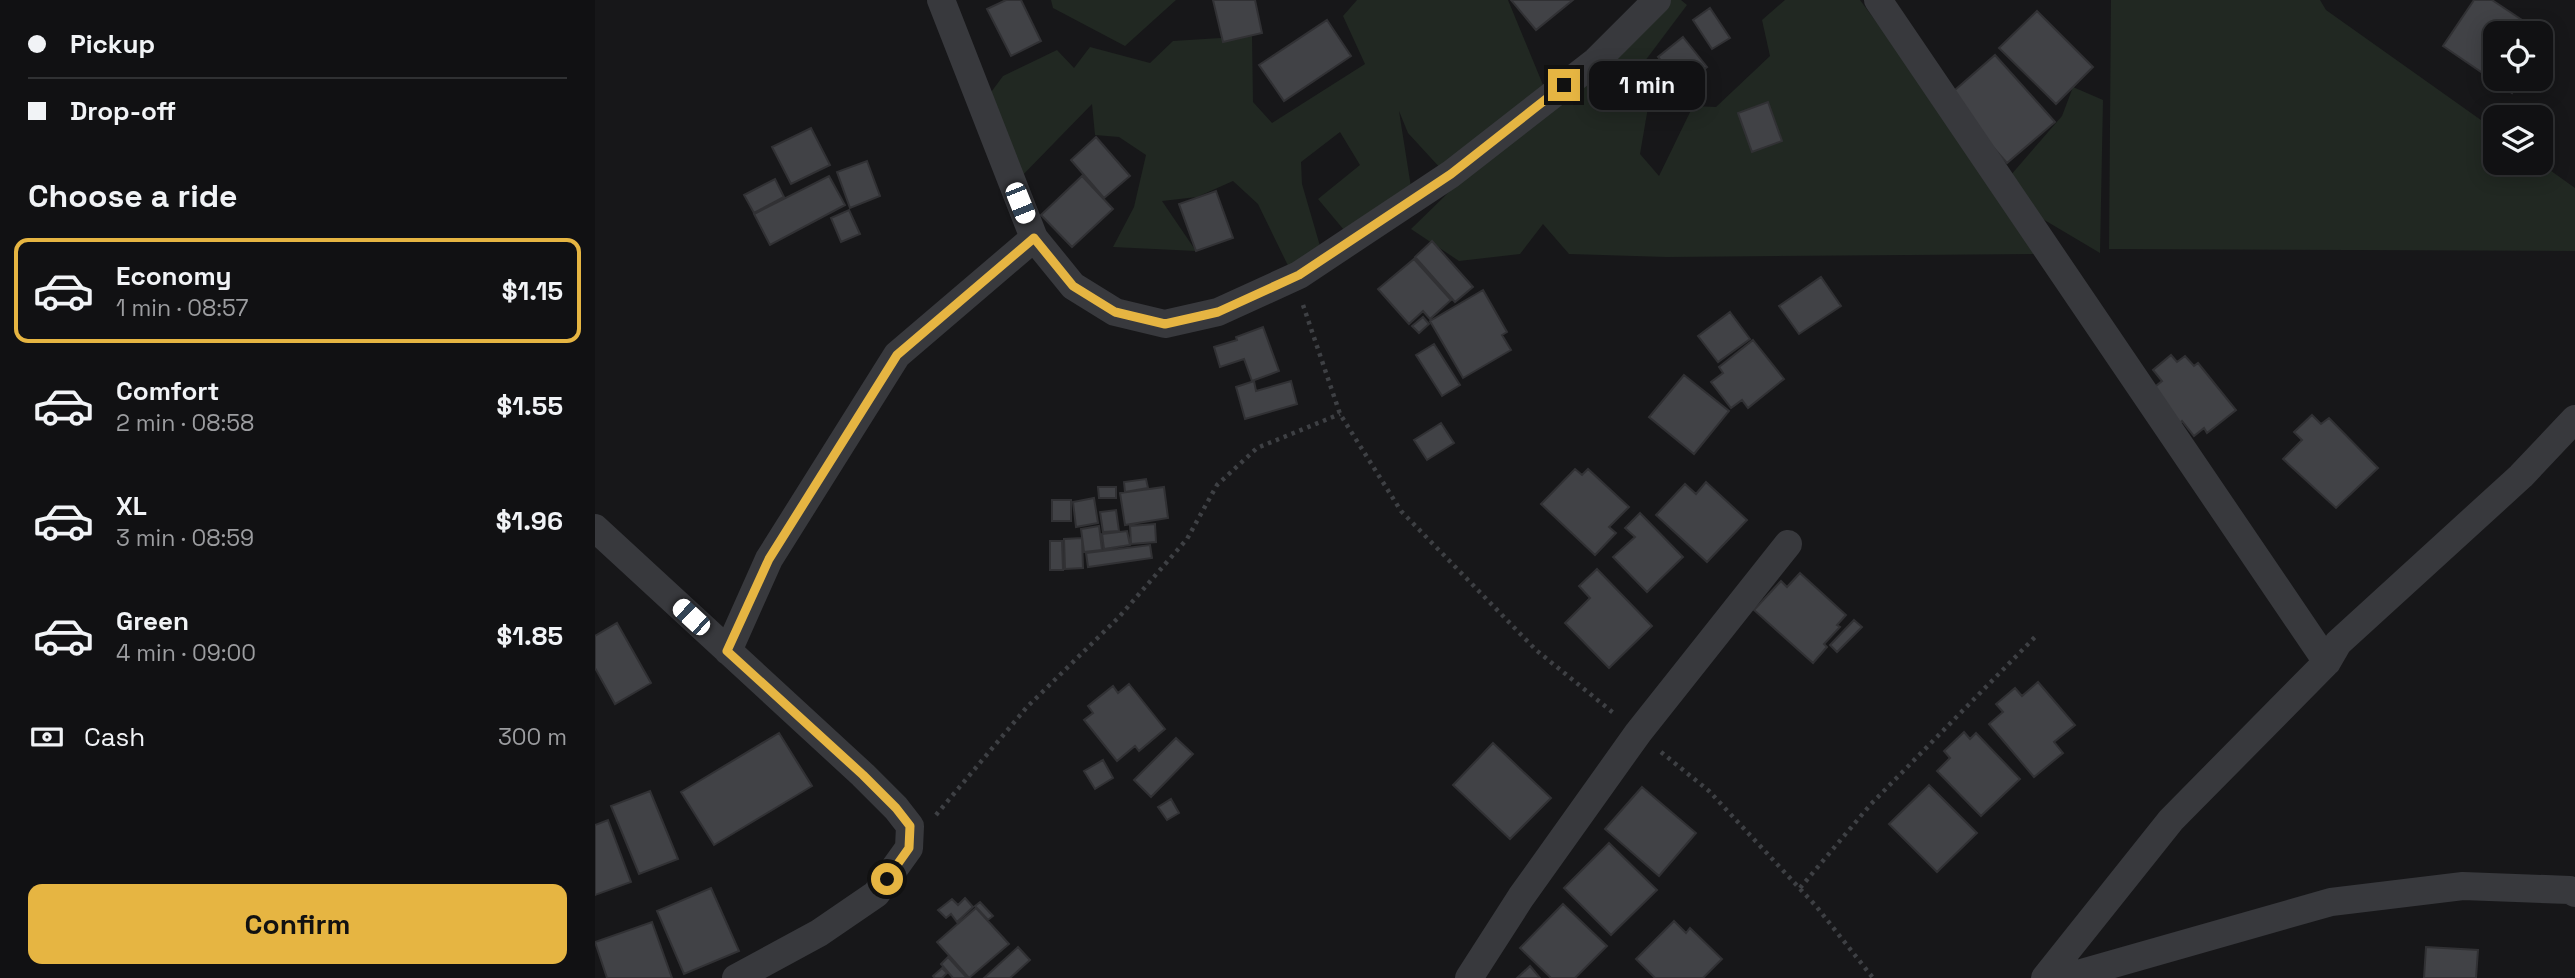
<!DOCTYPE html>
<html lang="en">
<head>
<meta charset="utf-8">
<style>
  :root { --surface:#111113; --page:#1a1a1c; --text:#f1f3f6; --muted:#9c9da0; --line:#303133; --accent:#e6b542 }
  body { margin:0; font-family:"Space Grotesk",sans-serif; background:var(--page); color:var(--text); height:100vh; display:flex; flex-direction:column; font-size:26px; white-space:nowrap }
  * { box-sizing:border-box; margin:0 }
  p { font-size:23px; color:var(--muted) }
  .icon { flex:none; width:38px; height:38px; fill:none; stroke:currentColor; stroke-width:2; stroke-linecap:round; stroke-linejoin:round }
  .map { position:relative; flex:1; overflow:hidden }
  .sheet { display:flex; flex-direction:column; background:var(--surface); width:595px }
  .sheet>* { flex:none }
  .hud { display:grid; align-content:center; height:154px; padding:0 28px; background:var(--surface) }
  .tools { position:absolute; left:1888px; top:21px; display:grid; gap:14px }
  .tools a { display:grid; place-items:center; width:70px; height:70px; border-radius:14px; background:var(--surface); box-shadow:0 4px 18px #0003,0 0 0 2px var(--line); font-size:35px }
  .end { position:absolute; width:32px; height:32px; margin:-16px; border:9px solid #e6b542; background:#111; box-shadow:0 0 0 4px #111 }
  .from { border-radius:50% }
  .bubble { position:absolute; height:49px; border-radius:14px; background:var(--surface); box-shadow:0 4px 18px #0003,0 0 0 2px var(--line); font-size:23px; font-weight:800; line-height:49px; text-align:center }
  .car { position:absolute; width:21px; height:42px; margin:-21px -10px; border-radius:9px; box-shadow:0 0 5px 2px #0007; background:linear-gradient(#fff 24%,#345 0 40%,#fff 0 76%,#345 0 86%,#fff 0) }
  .hud b { display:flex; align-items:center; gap:24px; height:66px; font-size:26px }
  .hud b+b { border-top:2px solid var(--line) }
  .hud i { width:18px; height:18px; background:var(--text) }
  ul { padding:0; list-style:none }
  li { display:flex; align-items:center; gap:21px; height:105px; margin:0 14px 10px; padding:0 14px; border:4px solid transparent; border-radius:14px }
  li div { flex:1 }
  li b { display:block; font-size:26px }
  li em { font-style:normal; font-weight:800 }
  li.current { border-color:var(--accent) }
  li>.icon { width:63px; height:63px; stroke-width:1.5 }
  h2 { padding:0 28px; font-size:32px; line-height:84px }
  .pay { display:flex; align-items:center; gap:18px; height:77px; padding:0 28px; font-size:26px }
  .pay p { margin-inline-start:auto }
  .button { display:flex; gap:14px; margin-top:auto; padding:14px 28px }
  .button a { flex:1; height:80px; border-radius:14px; background:var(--accent); color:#111; font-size:28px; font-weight:800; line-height:80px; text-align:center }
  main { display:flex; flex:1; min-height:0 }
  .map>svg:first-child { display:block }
</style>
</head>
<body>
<main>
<section class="sheet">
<div class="hud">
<b><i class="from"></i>Pickup</b>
<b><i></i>Drop-off</b>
</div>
<h2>Choose a ride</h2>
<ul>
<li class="current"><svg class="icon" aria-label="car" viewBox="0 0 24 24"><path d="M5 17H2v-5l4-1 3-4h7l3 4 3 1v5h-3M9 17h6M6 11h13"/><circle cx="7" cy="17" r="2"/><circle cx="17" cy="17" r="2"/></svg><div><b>Economy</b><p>1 min · 08:57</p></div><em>$1.15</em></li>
<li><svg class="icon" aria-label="car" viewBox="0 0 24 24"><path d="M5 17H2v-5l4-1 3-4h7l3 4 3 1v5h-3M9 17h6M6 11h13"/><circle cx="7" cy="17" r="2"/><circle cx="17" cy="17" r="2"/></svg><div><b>Comfort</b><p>2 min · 08:58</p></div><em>$1.55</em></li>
<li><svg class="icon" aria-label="car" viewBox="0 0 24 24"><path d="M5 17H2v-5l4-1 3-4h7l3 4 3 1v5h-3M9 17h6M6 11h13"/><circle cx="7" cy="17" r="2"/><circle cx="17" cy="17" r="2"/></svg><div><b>XL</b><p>3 min · 08:59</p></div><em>$1.96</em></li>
<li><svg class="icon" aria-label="car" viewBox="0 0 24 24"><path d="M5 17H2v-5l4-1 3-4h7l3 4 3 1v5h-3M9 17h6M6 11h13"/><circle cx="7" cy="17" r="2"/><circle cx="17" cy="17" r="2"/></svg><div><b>Green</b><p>4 min · 09:00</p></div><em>$1.85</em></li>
</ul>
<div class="pay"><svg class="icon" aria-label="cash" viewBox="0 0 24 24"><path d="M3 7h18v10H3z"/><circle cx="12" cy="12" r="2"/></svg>Cash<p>300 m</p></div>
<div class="button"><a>Confirm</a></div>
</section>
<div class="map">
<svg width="1980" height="978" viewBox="0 0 1980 978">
  <rect width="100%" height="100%" fill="#171719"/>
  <!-- green -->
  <path fill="#212822" d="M456,0H581L530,46L458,8Z
    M762,0H913L953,97L847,170L813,133L804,111L818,200L754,236L723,199L765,165L745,132L706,162L707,184L725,246L699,278L663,204L638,181L602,197L567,201L601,251L518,247L539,207L551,155L524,137L500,135L497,104L418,185L394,95L408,76L462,50L479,68L495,47L555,63L578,41L657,36L658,102L677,123L770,64L748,16Z
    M1051,0H1086L1092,5L1047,65L1057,84L1045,154L1064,176L1098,106L1121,107L1175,56L1167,20L1190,0H1265L1292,36L1439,254L1072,257L974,254L948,224L925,254L864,261L816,229Z
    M1516,0H1725L1731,10L1900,130V163H1945L1980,188V251L1514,249Z
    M1478,87L1508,100L1505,253L1446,218L1415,176L1467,116Z"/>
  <!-- building -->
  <path fill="#414246" stroke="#313134" stroke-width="2" d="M411,0H426L446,41L416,56L392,9Z
    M618,0H660L667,33L628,42Z
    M916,0H978L941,30Z
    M1879,0H1897L1942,30L1940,33H1900V79H1926L1917,93L1848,46Z
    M1115,8L1135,38L1117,49L1098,20Z
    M1442,11L1498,67L1461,104L1404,48Z
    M732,20L756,56L689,101L664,65Z
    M1088,37L1112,67L1087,86L1063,57Z
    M1400,55L1460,122L1412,163L1353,96Z
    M1173,102L1187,141L1157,152L1143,113Z
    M216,128L235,165L196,184L177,147Z
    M501,137L535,176L509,198L476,160Z
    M272,161L285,196L255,208L242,172Z
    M234,176L250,205L175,245L159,214Z
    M487,176L518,209L477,247L446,215Z
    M180,179L189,197L159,213L149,195Z
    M621,191L638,238L601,251L584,204Z
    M254,210L265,234L246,242L236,218Z
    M837,241L878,287L860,302L820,257Z
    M819,259L856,300L835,319L828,311L814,324L783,289Z
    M1226,277L1246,306L1204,334L1184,306Z
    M888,290L912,332L907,335L916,350L868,378L835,321Z
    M1135,312L1155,339L1123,362L1103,336Z
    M828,317L834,324L824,333L817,326Z
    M668,327L684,371L657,381L649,359L625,367L619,347L642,340L641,337Z
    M1158,340L1189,379L1153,408L1147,400L1136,408L1116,382L1128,373L1124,367Z
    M839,344L865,385L847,396L821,355Z
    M1576,355L1582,362L1590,356L1599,366L1603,363L1641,410L1612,433L1609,428L1599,436L1587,421L1584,424L1556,390L1567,381L1558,370Z
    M1089,375L1134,411L1099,454L1054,417Z
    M659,381L661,391L696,381L702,404L650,419L641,387Z
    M1717,415L1726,424L1734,418L1783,468L1741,508L1688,459L1707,440L1699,432Z
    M846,423L859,443L832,460L819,440Z
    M980,469L987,475L993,469L1034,507L1014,527L1021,533L1000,555L946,504Z
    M551,479L553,488L530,492L529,482Z
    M1111,482L1152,520L1112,562L1061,515L1090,484L1101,494Z
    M503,487H521V498H504Z
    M569,487L573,518L530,525L525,493Z
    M499,498L503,523L481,527L478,502Z
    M457,500H476V521H457Z
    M521,510L524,531L508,532L505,512Z
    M1045,513L1088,557L1052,592L1018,557L1040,537L1030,528Z
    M560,524L561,542L536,544L535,526Z
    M504,526L507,550L489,552L486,529Z
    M532,531L535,545L509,549L507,534Z
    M487,538L488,568L470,569L469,539Z
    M455,541H467L468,570H455Z
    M555,545L557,558L493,567L491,553Z
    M1002,569L1057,626L1014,668L970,623L995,598L984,586Z
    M1205,573L1251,615L1242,625L1245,627L1229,644L1232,647L1218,663L1159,610L1186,581L1192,587Z
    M1259,620L1267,627L1242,652L1235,645Z
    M22,623L56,683L20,704L0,668V636Z
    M1443,682L1480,725L1459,742L1468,753L1439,777L1394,724L1408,712L1401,704L1420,688L1427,696Z
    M534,684L570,729L544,751L540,746L522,761L489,720L498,713L493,706L518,686L523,693Z
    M1369,732L1375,739L1381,733L1425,779L1386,816L1342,771L1355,758L1349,751Z
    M184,733L217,786L119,845L86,792Z
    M581,738L598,754L556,797L539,780Z
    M898,743L956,798L915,839L858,785Z
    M508,760L518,778L500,789L489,771Z
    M1334,785L1382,833L1342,872L1294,824Z
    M1047,787L1101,833L1064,876L1010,829Z
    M55,791L83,859L44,874L16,806Z
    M576,799L584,813L572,820L563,807Z
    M13,820L36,882L0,895V825Z
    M1014,843L1062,890L1016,935L969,888Z
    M116,888L144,951L89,974L62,911Z
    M370,898L378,907L362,922L356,914L351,918L343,910L357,899L363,905Z
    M385,902L398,916L393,920L380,906Z
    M968,904L1012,946L980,978H956L925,948Z
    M381,908L414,944L374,978L342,942Z
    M1079,921L1091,933L1095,928L1127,959L1108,978H1060L1041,959Z
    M57,922L77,978H12L0,942Z
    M423,947L435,960L415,978H389Z
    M1831,947L1883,950L1881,978H1829Z
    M353,957L372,978H358L346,964Z
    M935,966L945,978H922Z
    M347,968L352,973L347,978H340L338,976Z"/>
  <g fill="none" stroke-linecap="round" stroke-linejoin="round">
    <!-- path -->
    <path stroke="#3e4044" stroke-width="4.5" stroke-dasharray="3.5 5" stroke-linecap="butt" d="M708,305L745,414L806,511L941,650L1021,715
      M1066,752L1114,791L1221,906L1278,978
      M341,815L432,707L524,617L592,539L622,485L662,448L745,414
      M1205,888L1276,804L1442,635"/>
    <!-- minor -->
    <path stroke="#38393d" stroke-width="28" d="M346,0L439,238L478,286L520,312L570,324L623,312L704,275L856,174L1001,61L1062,0
      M1283,0L1732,662
      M0,528L268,775L301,808L315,826L314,848L281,894L224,933L141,978
      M133,651L174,559L302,355L439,238
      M874,978L926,897L1043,733L1193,544
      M1450,978L1576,820L1732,662L1743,643L1926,476L1980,419
      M1469,978L1736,902L1868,886L1975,890L1980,893"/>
  </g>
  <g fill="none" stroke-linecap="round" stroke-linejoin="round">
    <!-- route -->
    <path stroke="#e6b542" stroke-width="9" d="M292,879L314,848L315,826L301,808L268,775L132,651L174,559L302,355L439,238L478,286L520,312L570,324L623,312L704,275L856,174L969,85"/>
  </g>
</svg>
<div class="tools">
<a><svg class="icon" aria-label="locate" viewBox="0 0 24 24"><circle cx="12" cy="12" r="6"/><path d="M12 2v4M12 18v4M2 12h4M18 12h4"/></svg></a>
<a><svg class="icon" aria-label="layers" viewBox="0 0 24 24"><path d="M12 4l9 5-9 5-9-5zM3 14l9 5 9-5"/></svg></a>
</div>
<i class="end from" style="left:292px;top:879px"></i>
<i class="end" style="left:969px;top:85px"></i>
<div class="bubble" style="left:994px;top:61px;width:116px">1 min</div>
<i class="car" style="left:425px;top:203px;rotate:158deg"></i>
<i class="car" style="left:96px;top:617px;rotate:313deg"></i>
</div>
</main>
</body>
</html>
